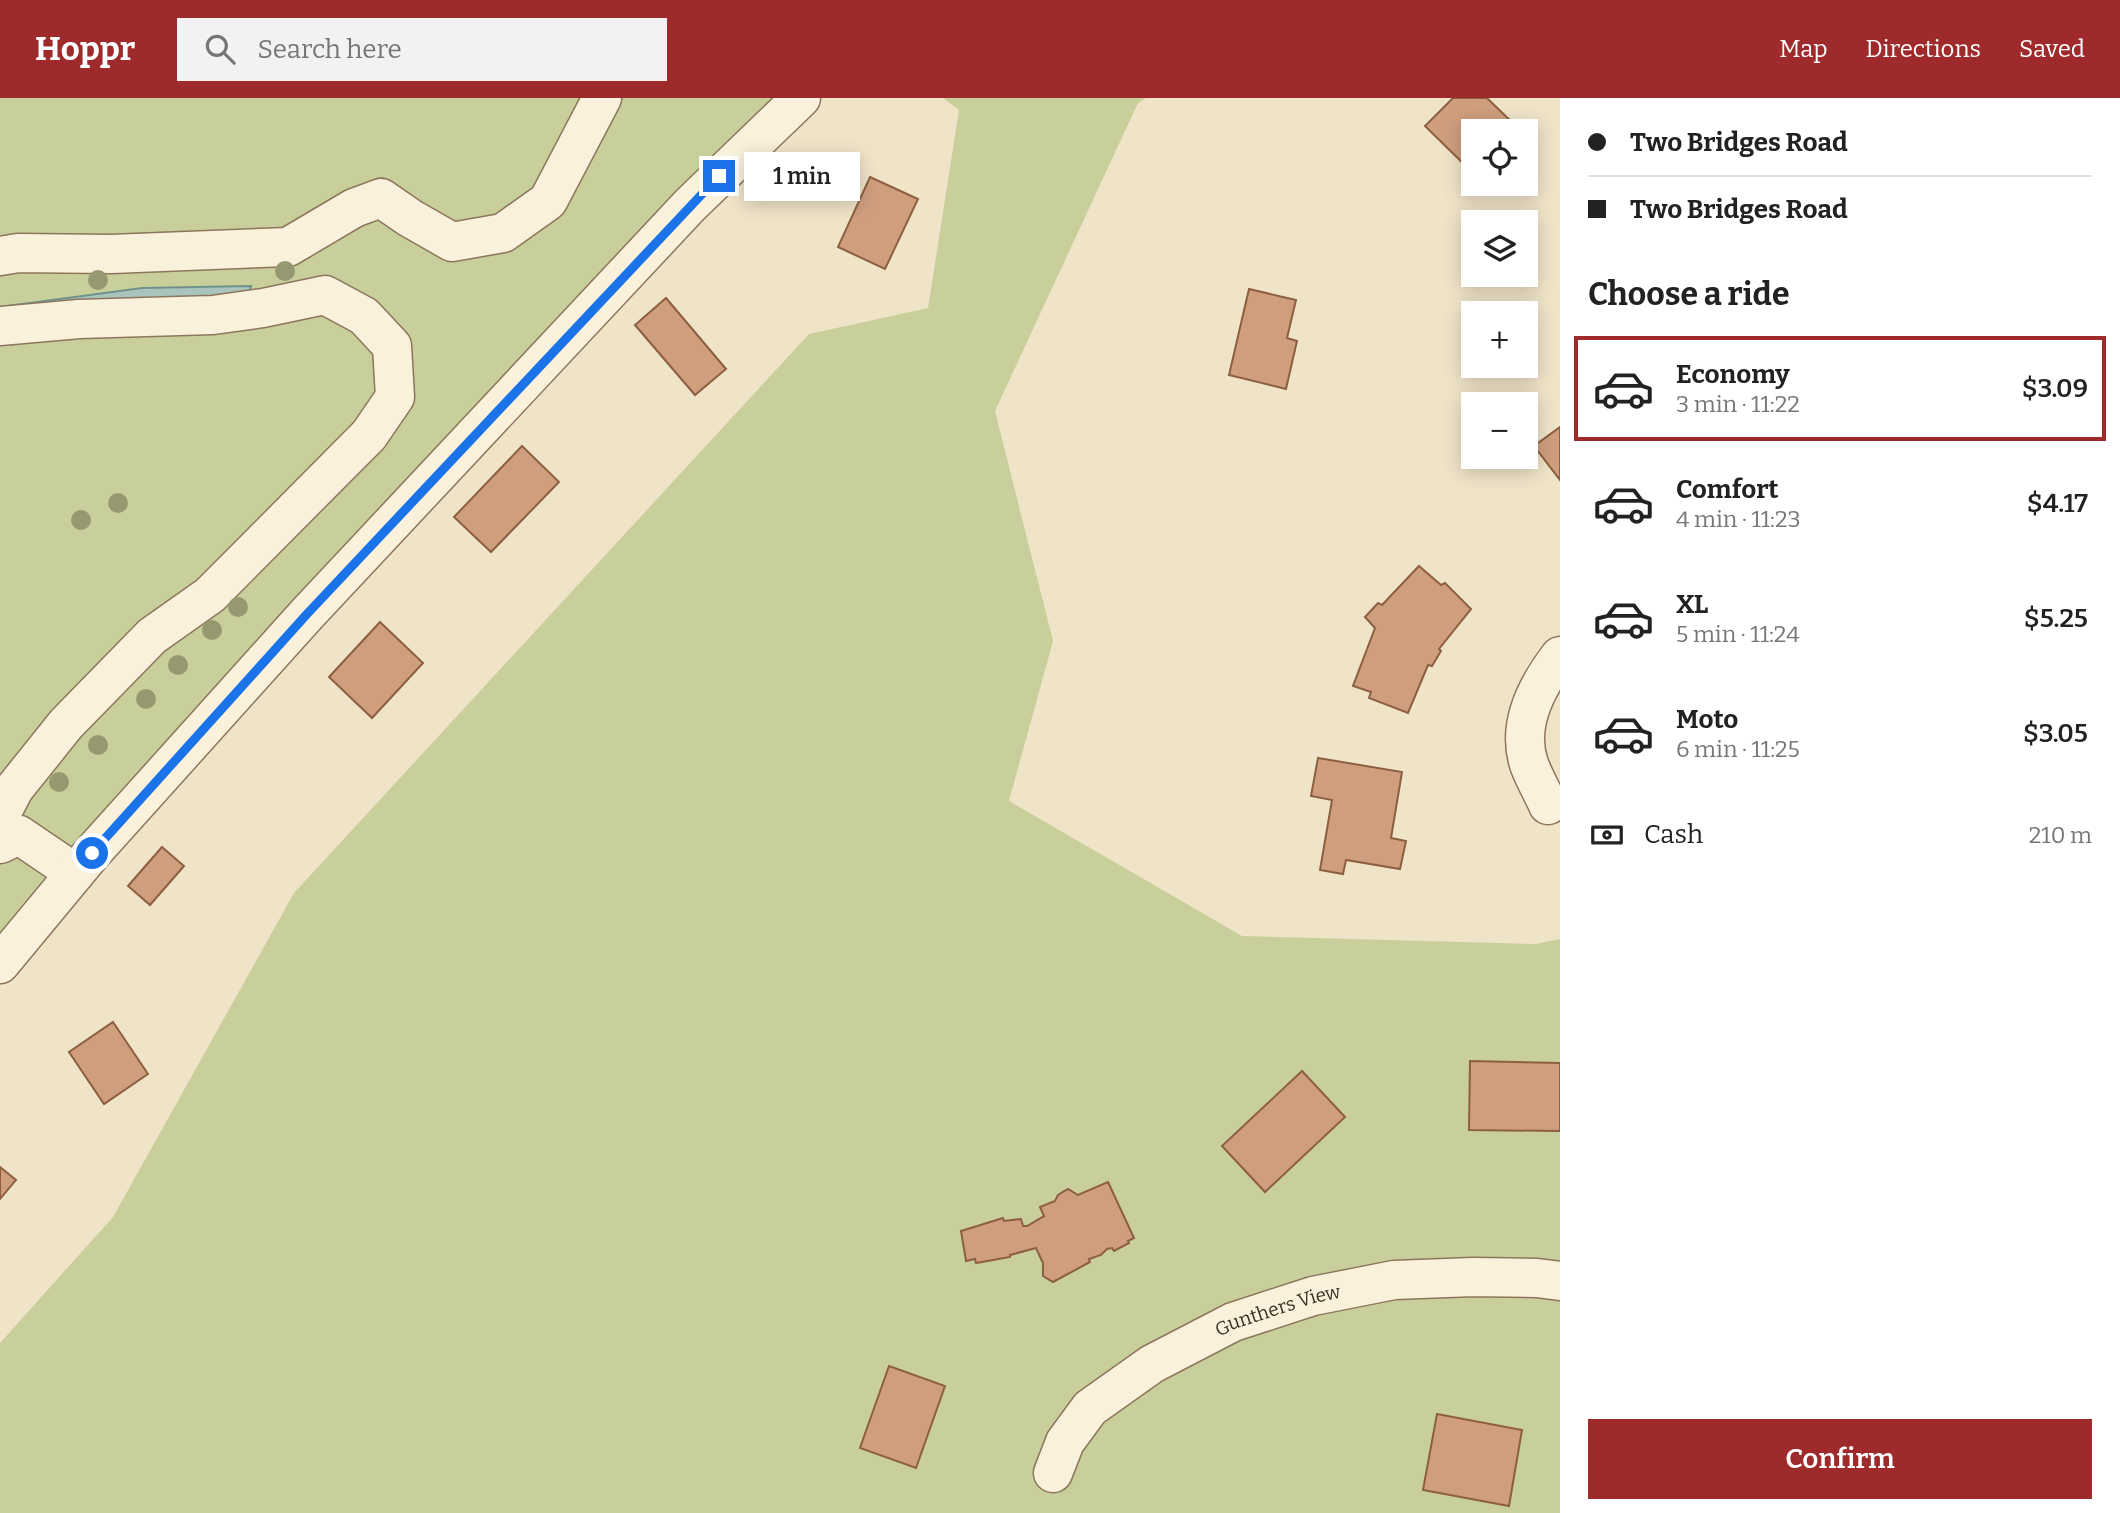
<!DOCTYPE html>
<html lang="en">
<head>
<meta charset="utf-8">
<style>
  :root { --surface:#fff; --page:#f2f2f2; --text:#222; --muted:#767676; --line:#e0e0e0; --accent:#9e2a2b }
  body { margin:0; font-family:Bitter,serif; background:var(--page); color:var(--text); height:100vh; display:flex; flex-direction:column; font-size:26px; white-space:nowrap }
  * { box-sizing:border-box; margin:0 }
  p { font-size:23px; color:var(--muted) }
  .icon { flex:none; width:38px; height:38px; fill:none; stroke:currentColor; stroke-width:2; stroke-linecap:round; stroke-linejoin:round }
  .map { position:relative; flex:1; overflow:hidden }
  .sheet { display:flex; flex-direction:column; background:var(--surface); width:560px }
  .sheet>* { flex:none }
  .guide { display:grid; align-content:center; height:154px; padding:0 28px; background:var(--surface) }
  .buttons { position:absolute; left:1461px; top:21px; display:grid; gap:14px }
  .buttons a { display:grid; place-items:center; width:77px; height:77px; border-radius:0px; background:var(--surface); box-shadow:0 4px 18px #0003; font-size:35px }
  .end { position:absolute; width:32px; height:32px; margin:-16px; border:9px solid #1a73e8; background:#fff; box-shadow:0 0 0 4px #fff }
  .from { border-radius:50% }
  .bubble { position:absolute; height:49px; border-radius:0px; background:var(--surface); box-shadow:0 4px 18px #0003; font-size:23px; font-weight:600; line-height:49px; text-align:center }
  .guide b { display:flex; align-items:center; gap:24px; height:66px; font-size:26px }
  .guide b+b { border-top:2px solid var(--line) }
  .guide i { width:18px; height:18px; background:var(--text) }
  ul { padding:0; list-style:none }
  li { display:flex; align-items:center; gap:21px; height:105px; margin:0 14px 10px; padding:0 14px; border:4px solid transparent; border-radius:0px }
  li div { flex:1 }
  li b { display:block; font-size:26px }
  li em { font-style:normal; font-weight:600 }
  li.current { border-color:var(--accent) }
  li>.icon { width:63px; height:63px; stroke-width:1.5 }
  h2 { padding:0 28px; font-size:32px; line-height:84px }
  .pay { display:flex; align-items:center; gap:18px; height:77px; padding:0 28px; font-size:26px }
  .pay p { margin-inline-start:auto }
  .action { display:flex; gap:14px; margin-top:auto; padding:14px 28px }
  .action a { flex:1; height:80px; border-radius:0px; background:var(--accent); color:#fff; font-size:28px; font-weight:600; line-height:80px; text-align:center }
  header { display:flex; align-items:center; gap:42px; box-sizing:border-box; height:98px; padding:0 35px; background:var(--accent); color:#fff }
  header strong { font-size:33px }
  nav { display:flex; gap:38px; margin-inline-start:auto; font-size:24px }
  .search { width:490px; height:63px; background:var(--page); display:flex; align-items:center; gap:18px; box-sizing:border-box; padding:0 24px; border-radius:0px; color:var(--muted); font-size:26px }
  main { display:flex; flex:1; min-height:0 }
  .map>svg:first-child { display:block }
</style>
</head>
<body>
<header>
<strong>Hoppr</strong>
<div class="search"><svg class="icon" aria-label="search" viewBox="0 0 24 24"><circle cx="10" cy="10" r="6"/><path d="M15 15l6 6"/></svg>Search here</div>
<nav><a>Map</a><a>Directions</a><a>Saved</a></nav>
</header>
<main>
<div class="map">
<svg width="1560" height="1415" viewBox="0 0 1560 1415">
  <rect width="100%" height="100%" fill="#f0e4c8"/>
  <!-- green -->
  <path fill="#c9cf9b" d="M0,0H811L0,862Z
    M943,0H1146L1138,5L995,313L1053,543L1009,703L1242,838L1536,846L1560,841V1415H0V1245L113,1119L294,795L809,236L928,210L959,12Z"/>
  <!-- water -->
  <path fill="#a9c4bc" stroke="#6f938a" stroke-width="2" d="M251,188L246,205L0,209L142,190Z"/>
  <!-- building -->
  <path fill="#cf9f7d" stroke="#8d5f41" stroke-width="2" d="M1453,0H1487L1521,33H1474V76L1425,28Z
    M870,79L918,101L885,171L838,149Z
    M1249,191L1296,202L1287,240L1297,243L1286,291L1229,277Z
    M666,200L726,271L695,297L635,227Z
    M1560,329V382L1534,348Z
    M522,348L559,384L491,454L454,419Z
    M1419,468L1441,487L1445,485L1471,511L1439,551L1441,553L1432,568L1428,567L1408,615L1369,600L1371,594L1353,588L1375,530L1365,519L1378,505L1382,507Z
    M380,524L423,565L372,620L329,579Z
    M1318,660L1402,674L1391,740L1406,743L1400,771L1346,762L1343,776L1320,772L1332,702L1311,698Z
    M162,749L184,768L150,807L128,788Z
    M113,924L148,976L104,1006L69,954Z
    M1470,963L1560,965V1033L1469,1032Z
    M1302,973L1345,1019L1265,1094L1222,1048Z
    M0,1069L16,1082L0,1101Z
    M1108,1084L1134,1140L1128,1143L1129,1145L1114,1153L1112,1150L1107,1151L1101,1157L1089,1161L1090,1164L1053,1184L1043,1178V1165L1036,1150L1010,1157V1159L976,1165L975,1161L966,1163L961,1133L1003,1120L1004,1123L1021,1121L1023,1128H1027L1044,1118L1040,1109L1055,1103L1058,1097L1068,1091L1078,1097Z
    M889,1268L945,1288L916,1370L860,1350Z
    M1437,1316L1522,1332L1509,1408L1423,1392Z"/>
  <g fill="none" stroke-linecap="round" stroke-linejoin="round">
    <defs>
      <g id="minor">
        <path d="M0,158L18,155L111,156L288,149L354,110L381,100L410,120L452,144L503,135L548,103L602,0"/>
        <path d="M0,228L79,221L213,217L263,210L325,197L364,218L392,248L395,299L369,337L210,497L152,538L66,626L14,691L0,718"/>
        <path d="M1548,707C1542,693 1534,680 1529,666C1516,627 1536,589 1560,558"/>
        <path d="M0,746L19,737L75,775"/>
        <path d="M0,866L92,755L307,516L690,107L801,0"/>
        <path id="s1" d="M1053,1375L1065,1344L1090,1310L1152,1266L1233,1224L1313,1198L1394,1182L1473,1179L1537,1180L1560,1183"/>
      </g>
    </defs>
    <!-- minor casing -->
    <use href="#minor" stroke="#8d765c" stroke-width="41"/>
    <!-- minor -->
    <use href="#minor" stroke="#faf1dc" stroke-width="38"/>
  </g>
  <!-- trees -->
  <g fill="#96986f">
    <circle cx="285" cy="173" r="10"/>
    <circle cx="98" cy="182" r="10"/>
    <circle cx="118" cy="405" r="10"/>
    <circle cx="81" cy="422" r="10"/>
    <circle cx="238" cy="509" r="10"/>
    <circle cx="212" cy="532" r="10"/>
    <circle cx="178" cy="567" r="10"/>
    <circle cx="146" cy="601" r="10"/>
    <circle cx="98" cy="647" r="10"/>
    <circle cx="59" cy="684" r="10"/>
  </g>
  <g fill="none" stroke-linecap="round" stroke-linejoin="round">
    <!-- route -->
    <path stroke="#1a73e8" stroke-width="9" d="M92,755L307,516L719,78"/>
  </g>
  <g text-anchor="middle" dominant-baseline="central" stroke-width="6" stroke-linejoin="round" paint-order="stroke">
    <!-- street labels -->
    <g font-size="19" fill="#3d2e20" stroke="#f7eed8">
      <text stroke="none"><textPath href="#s1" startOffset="289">Gunthers View</textPath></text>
    </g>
  </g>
</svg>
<div class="buttons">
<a><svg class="icon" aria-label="locate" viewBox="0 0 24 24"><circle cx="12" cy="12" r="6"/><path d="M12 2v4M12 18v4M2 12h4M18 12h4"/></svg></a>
<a><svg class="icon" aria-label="layers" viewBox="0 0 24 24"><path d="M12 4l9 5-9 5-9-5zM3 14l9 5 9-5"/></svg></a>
<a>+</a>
<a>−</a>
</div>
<i class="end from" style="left:92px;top:755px"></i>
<i class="end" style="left:719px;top:78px"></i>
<div class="bubble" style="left:744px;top:54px;width:116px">1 min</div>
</div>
<section class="sheet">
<div class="guide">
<b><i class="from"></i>Two Bridges Road</b>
<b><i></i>Two Bridges Road</b>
</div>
<h2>Choose a ride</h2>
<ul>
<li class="current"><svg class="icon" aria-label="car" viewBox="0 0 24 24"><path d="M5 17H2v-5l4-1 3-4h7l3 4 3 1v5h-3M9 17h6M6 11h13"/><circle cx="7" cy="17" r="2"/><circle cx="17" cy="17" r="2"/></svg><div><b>Economy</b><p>3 min · 11:22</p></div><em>$3.09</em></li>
<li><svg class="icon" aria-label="car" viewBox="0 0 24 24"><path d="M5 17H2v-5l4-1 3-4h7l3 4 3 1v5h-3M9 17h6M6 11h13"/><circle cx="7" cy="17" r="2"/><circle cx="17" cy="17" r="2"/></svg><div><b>Comfort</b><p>4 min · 11:23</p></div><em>$4.17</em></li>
<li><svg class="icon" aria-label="car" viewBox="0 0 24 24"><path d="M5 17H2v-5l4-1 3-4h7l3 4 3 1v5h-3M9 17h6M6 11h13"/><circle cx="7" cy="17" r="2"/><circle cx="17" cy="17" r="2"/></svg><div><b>XL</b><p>5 min · 11:24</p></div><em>$5.25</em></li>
<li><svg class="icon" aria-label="car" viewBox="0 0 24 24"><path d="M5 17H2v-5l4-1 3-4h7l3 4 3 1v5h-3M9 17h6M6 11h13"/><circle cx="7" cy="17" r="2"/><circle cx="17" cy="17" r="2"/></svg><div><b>Moto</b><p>6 min · 11:25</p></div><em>$3.05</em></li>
</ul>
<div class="pay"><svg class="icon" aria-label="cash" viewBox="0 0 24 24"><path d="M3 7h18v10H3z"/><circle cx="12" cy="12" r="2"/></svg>Cash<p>210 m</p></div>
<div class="action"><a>Confirm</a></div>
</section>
</main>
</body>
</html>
